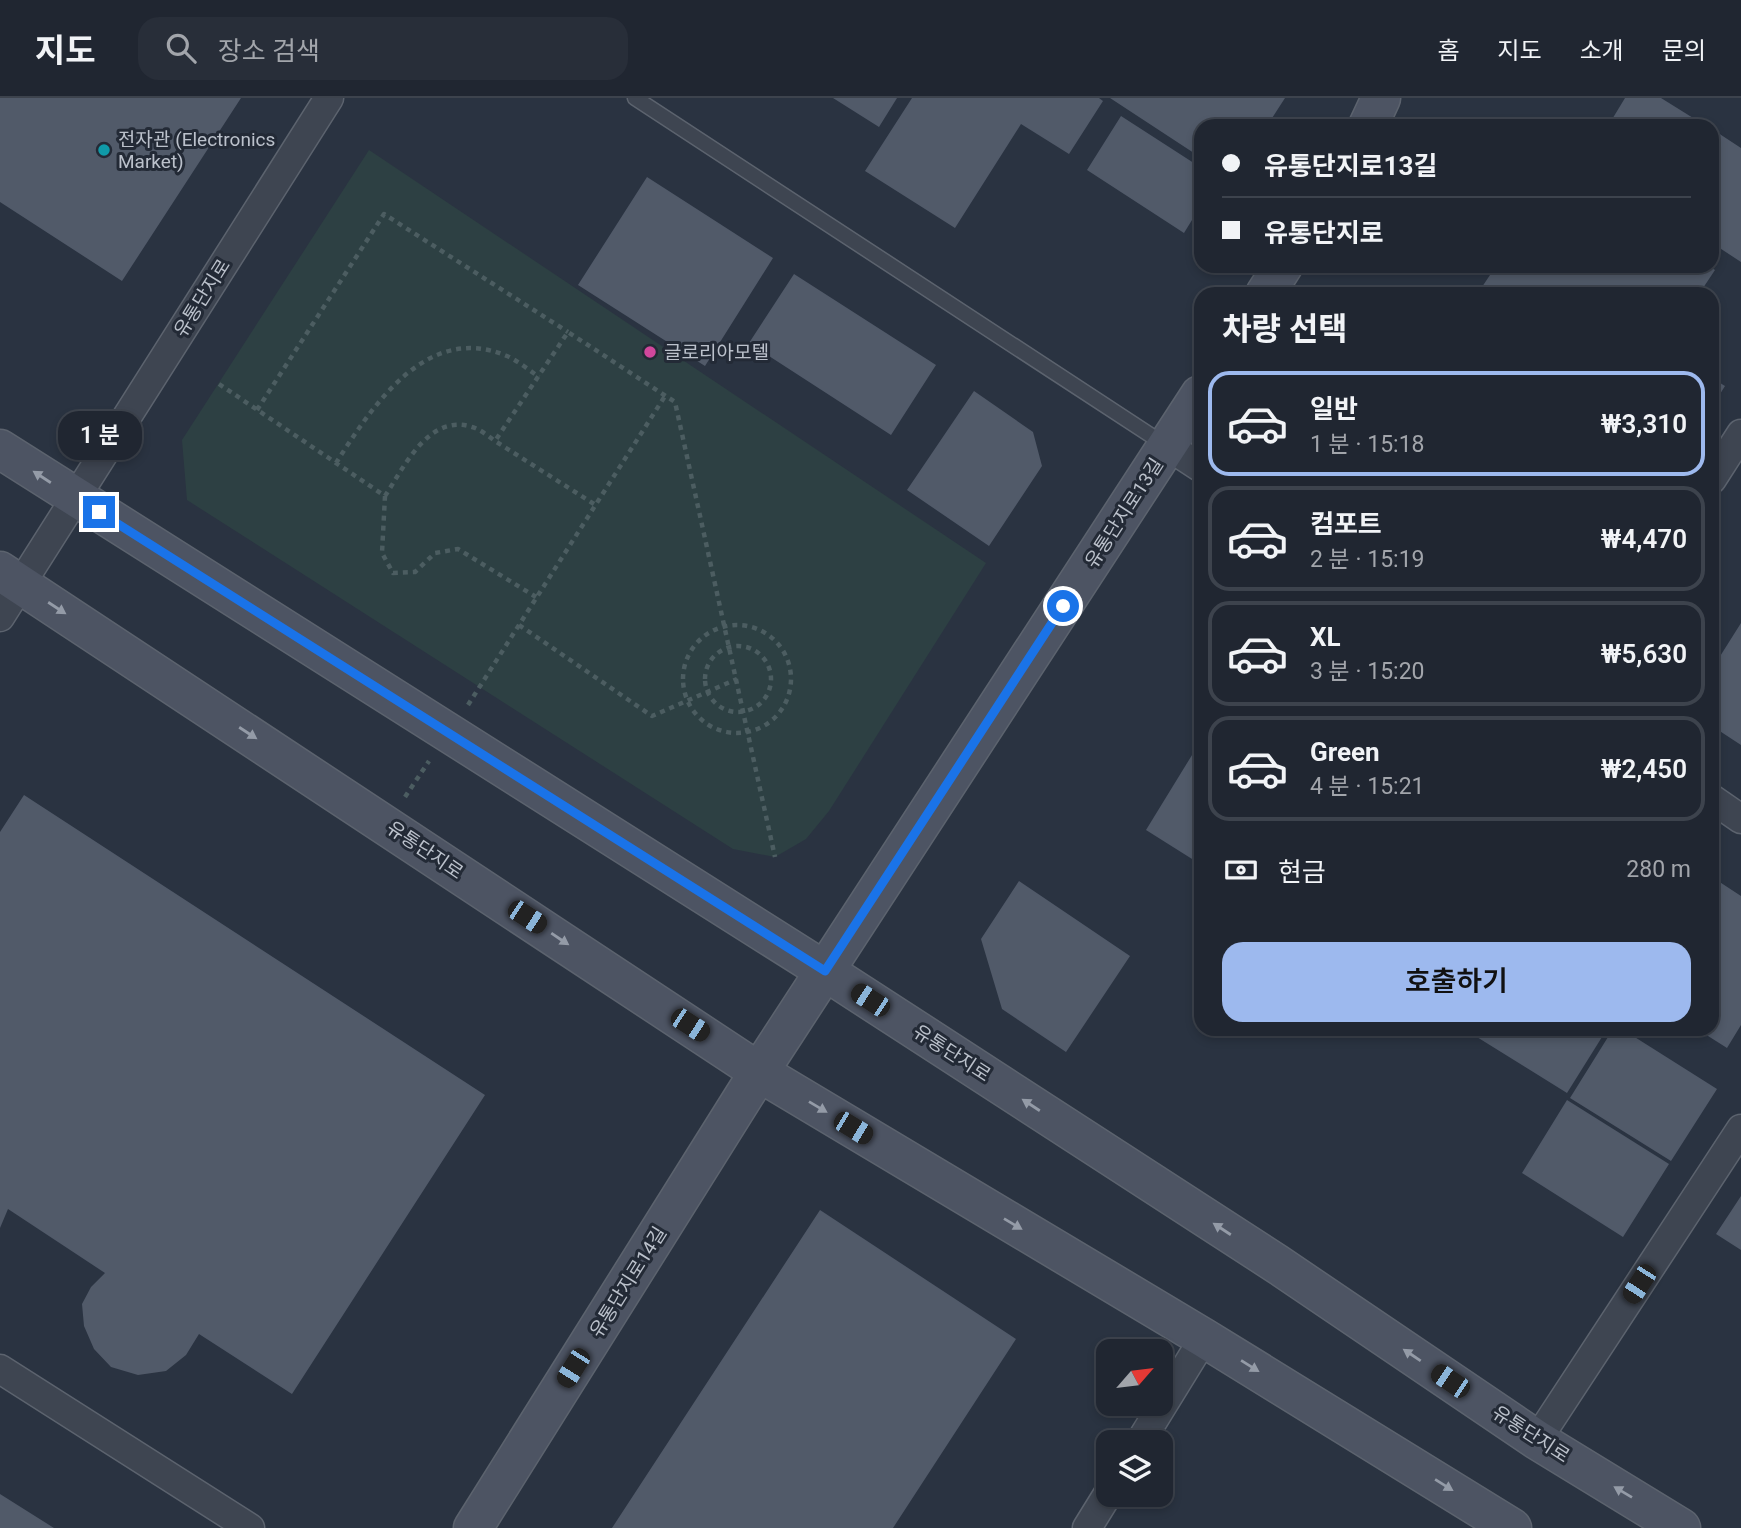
<!DOCTYPE html>
<html lang="ko">
<head>
<meta charset="utf-8">
<style>
  :root { --surface:#202631; --page:#282e39; --text:#f1f3f6; --muted:#a2a5ab; --line:#3d434d; --accent:#9db9ee }
  body { margin:0; font-family:Roboto,"Noto Sans KR",sans-serif; background:var(--page); color:var(--text); height:100vh; display:flex; flex-direction:column; font-size:26px; white-space:nowrap }
  * { box-sizing:border-box; margin:0 }
  p { font-size:23px; color:var(--muted) }
  .icon { flex:none; width:38px; height:38px; fill:none; stroke:currentColor; stroke-width:2; stroke-linecap:round; stroke-linejoin:round }
  .map { position:relative; flex:1; overflow:hidden }
  .panel { position:absolute; left:1194px; top:189px; width:525px; height:749px; display:flex; flex-direction:column; background:var(--surface); border-radius:21px; box-shadow:0 4px 10px #0003,0 0 0 2px var(--line) }
  .panel>* { flex:none }
  .guide { position:absolute; left:1194px; top:21px; width:525px; height:154px; border-radius:21px; box-shadow:0 4px 10px #0003,0 0 0 2px var(--line); display:grid; align-content:center; height:154px; padding:0 28px; background:var(--surface) }
  .needle { width:46px; rotate:62deg }
  .fabs { position:absolute; left:1096px; top:1241px; display:grid; gap:14px }
  .fabs a { display:grid; place-items:center; width:77px; height:77px; border-radius:14px; background:var(--surface); box-shadow:0 4px 10px #0003,0 0 0 2px var(--line); font-size:35px }
  .end { position:absolute; width:32px; height:32px; margin:-16px; border:9px solid #1a73e8; background:#fff; box-shadow:0 0 0 4px #fff }
  .from { border-radius:50% }
  .bubble { position:absolute; height:49px; border-radius:21px; background:var(--surface); box-shadow:0 4px 10px #0003,0 0 0 2px var(--line); font-size:23px; font-weight:600; line-height:49px; text-align:center }
  .car { position:absolute; width:21px; height:42px; margin:-21px -10px; border-radius:9px; box-shadow:0 0 5px 2px #0007; background:linear-gradient(#222 24%,#8ab4d8 0 40%,#222 0 76%,#8ab4d8 0 86%,#222 0) }
  .guide b { display:flex; align-items:center; gap:24px; height:66px; font-size:26px }
  .guide b+b { border-top:2px solid var(--line) }
  .guide i { width:18px; height:18px; background:var(--text) }
  ul { padding:0; list-style:none }
  li { display:flex; align-items:center; gap:21px; height:105px; margin:0 14px 10px; padding:0 14px; border:4px solid var(--line); border-radius:21px }
  li div { flex:1 }
  li b { display:block; font-size:26px }
  li em { font-style:normal; font-weight:600 }
  li.active { border-color:var(--accent) }
  li>.icon { width:63px; height:63px; stroke-width:1.5 }
  h2 { padding:0 28px; font-size:32px; line-height:84px }
  .pay { display:flex; align-items:center; gap:18px; height:77px; padding:0 28px; font-size:26px }
  .pay p { margin-inline-start:auto }
  .cta { display:flex; gap:14px; margin-top:auto; padding:14px 28px }
  .cta a { flex:1; height:80px; border-radius:21px; background:var(--accent); color:#111; font-size:28px; font-weight:600; line-height:80px; text-align:center }
  header { display:flex; align-items:center; gap:42px; box-sizing:border-box; height:98px; padding:0 35px; background:var(--surface); border-bottom:2px solid var(--line) }
  header strong { font-size:33px }
  nav { display:flex; gap:38px; margin-inline-start:auto; font-size:24px }
  .search { width:490px; height:63px; background:var(--page); display:flex; align-items:center; gap:18px; box-sizing:border-box; padding:0 24px; border-radius:21px; color:var(--muted); font-size:26px }
  .map>svg:first-child { display:block }
</style>
</head>
<body>
<header>
<strong>지도</strong>
<div class="search"><svg class="icon" aria-label="search" viewBox="0 0 24 24"><circle cx="10" cy="10" r="6"/><path d="M15 15l6 6"/></svg>장소 검색</div>
<nav><a>홈</a><a>지도</a><a>소개</a><a>문의</a></nav>
</header>
<div class="map">
<svg width="1741" height="1430" viewBox="0 0 1741 1430">
  <rect width="100%" height="100%" fill="#2a3341"/>
  <!-- green -->
  <path fill="#2d4043" d="M369,52L986,465L829,713L806,741L775,759L733,751L187,402L182,342Z"/>
  <!-- building -->
  <path fill="#515a69" d="M0,0H241L122,183L0,104Z
    M833,0H897L879,29Z
    M912,0H1099L1103,3L1069,56L1021,26L955,130L865,73Z
    M1110,0H1285L1267,28H1200V59Z
    M1625,0H1661L1706,28H1608Z
    M1121,18L1200,69V109L1184,135L1087,72Z
    M1712,31L1741,50V164L1712,145Z
    M647,79L773,160L705,268L578,187Z
    M1496,168H1709L1715,172L1699,196H1487L1480,192Z
    M794,176L936,267L891,337L749,245Z
    M1712,280L1725,288L1712,309Z
    M974,293L1033,334L1042,368L989,448L907,392Z
    M1741,525V647L1712,628V571Z
    M1200,644V766L1146,732Z
    M24,697L485,997L292,1296L199,1236L186,1257L166,1273L138,1277L111,1269L94,1251L84,1228L82,1206L91,1189L105,1175L8,1111L0,1130V734Z
    M1712,779L1741,798V927L1727,950L1697,931H1712Z
    M1019,783L1130,858L1066,954L1002,911L981,841Z
    M1464,931H1607L1567,995Z
    M1613,931H1622L1717,991L1671,1063L1570,1000Z
    M1567,1002L1669,1066L1623,1139L1522,1075Z
    M1741,1098V1152L1716,1136Z
    M820,1112L1016,1241L893,1430H612Z
    M0,1396L54,1430H0Z"/>
  <g fill="none" stroke-linecap="round" stroke-linejoin="round">
    <defs>
      <path id="lane" d="M635,0L1167,348"/>
      <path id="street" d="M1168,348L1200,369
        M1712,381L1741,336
        M0,519L329,0
        M1712,701L1741,721
        M0,1271L250,1430
        M1537,1342L1741,1031
        M1140,1344L1204,1240
        M1087,1430L1108,1396"/>
      <path id="secondary" d="M1368,28L1381,0
        M1265,196L1283,168
        M0,351L825,873L1277,1166L1537,1342L1681,1430
        M0,473L759,974L1204,1240L1512,1430
        M473,1430L759,974L1200,297"/>
    </defs>
    <!-- lane casing -->
    <use href="#lane" stroke="#5c636e" stroke-width="17"/>
    <!-- street casing -->
    <use href="#street" stroke="#5c636e" stroke-width="31"/>
    <!-- secondary casing -->
    <use href="#secondary" stroke="#5c636e" stroke-width="41"/>
    <!-- path -->
    <path stroke="#4c5d61" stroke-width="4.5" stroke-dasharray="5 5" stroke-linecap="butt" d="M219,286L385,398L382,455L393,475L415,474L435,455L458,451L536,499
      M257,312L384,116L568,234
      M336,365C373,307 427,224 507,258C518,263 529,272 539,279
      M385,398C404,369 429,315 472,329C480,331 488,338 495,343
      M594,406L495,343L568,234L675,304L775,759
      M683 581a54 54 0 1 1 108 0a54 54 0 1 1-108 0Z
      M519,527L652,618L737,581
      M705 581a33 33 0 1 1 66 0a33 33 0 1 1-66 0Z
      M468,607L665,298
      M405,699L429,663"/>
    <!-- lane -->
    <use href="#lane" stroke="#3e4551" stroke-width="14"/>
    <!-- street -->
    <use href="#street" stroke="#3e4551" stroke-width="28"/>
    <!-- secondary -->
    <use href="#secondary" stroke="#4d5463" stroke-width="38"/>
  </g>
  <!-- one-way arrows -->
  <defs><path id="oneway-solid" d="M-6-.8H1V-3.2L6.5 0L1 3.2V.8H-6Z" transform="scale(1.75)"/></defs>
  <g fill="#949ba7">
    <use href="#oneway-solid" transform="translate(42 379) rotate(-147)"/>
    <use href="#oneway-solid" transform="translate(57 510) rotate(33)"/>
    <use href="#oneway-solid" transform="translate(248 635) rotate(33)"/>
    <use href="#oneway-solid" transform="translate(560 841) rotate(34)"/>
    <use href="#oneway-solid" transform="translate(1031 1007) rotate(-147)"/>
    <use href="#oneway-solid" transform="translate(818 1009) rotate(31)"/>
    <use href="#oneway-solid" transform="translate(1013 1126) rotate(31)"/>
    <use href="#oneway-solid" transform="translate(1222 1131) rotate(-147)"/>
    <use href="#oneway-solid" transform="translate(1412 1257) rotate(-146)"/>
    <use href="#oneway-solid" transform="translate(1250 1268) rotate(32)"/>
    <use href="#oneway-solid" transform="translate(1444 1387) rotate(32)"/>
    <use href="#oneway-solid" transform="translate(1623 1394) rotate(-149)"/>
  </g>
  <g fill="none" stroke-linecap="round" stroke-linejoin="round">
    <!-- route -->
    <path stroke="#1a73e8" stroke-width="9" d="M99,414L825,873L1063,508"/>
  </g>
  <!-- markers -->
  <circle fill="#0f9aa8" stroke="#232a36" stroke-width="2.5" cx="104" cy="52" r="7"/>
  <circle fill="#d1479c" stroke="#232a36" stroke-width="2.5" cx="650" cy="254" r="7"/>
  <g text-anchor="middle" dominant-baseline="central" stroke-width="6" stroke-linejoin="round" paint-order="stroke">
    <!-- poi labels -->
    <g font-size="19" fill="#bbc1cb" stroke="#232a36" text-anchor="start">
      <text x="118" y="41">전자관 (Electronics<tspan x="118" dy="22">Market)</tspan></text>
      <text x="664" y="254">글로리아모텔</text>
    </g>
    <!-- street labels -->
    <g font-size="19" fill="#bbc1cb" stroke="#232a36">
      <text transform="translate(202 200) rotate(-58)">유통단지로</text>
      <text transform="translate(1124 415) rotate(-57)">유통단지로13길</text>
      <text transform="translate(425 752) rotate(34)">유통단지로</text>
      <text transform="translate(952 955) rotate(33)">유통단지로</text>
      <text transform="translate(628 1184) rotate(-58)">유통단지로14길</text>
      <text transform="translate(1531 1336) rotate(33)">유통단지로</text>
    </g>
  </g>
</svg>
<div class="fabs">
<a><svg class="needle" viewBox="-14 -14 28 28"><path d="M0-13l5 13h-10z" fill="#e53935"/><path d="M0 13l5-13h-10z" fill="#a2a5ab"/></svg></a>
<a><svg class="icon" aria-label="layers" viewBox="0 0 24 24"><path d="M12 4l9 5-9 5-9-5zM3 14l9 5 9-5"/></svg></a>
</div>
<i class="end from" style="left:1063px;top:508px"></i>
<i class="end" style="left:99px;top:414px"></i>
<div class="bubble" style="left:58px;top:313px;width:84px">1 분</div>
<i class="car" style="left:527px;top:819px;rotate:123deg"></i>
<i class="car" style="left:870px;top:902px;rotate:303deg"></i>
<i class="car" style="left:690px;top:927px;rotate:123deg"></i>
<i class="car" style="left:853px;top:1030px;rotate:121deg"></i>
<i class="car" style="left:1639px;top:1186px;rotate:213deg"></i>
<i class="car" style="left:573px;top:1270px;rotate:212deg"></i>
<i class="car" style="left:1450px;top:1283px;rotate:304deg"></i>
<div class="guide">
<b><i class="from"></i>유통단지로13길</b>
<b><i></i>유통단지로</b>
</div>
<section class="panel">
<h2>차량 선택</h2>
<ul>
<li class="active"><svg class="icon" aria-label="car" viewBox="0 0 24 24"><path d="M5 17H2v-5l4-1 3-4h7l3 4 3 1v5h-3M9 17h6M6 11h13"/><circle cx="7" cy="17" r="2"/><circle cx="17" cy="17" r="2"/></svg><div><b>일반</b><p>1 분 · 15:18</p></div><em>₩3,310</em></li>
<li><svg class="icon" aria-label="car" viewBox="0 0 24 24"><path d="M5 17H2v-5l4-1 3-4h7l3 4 3 1v5h-3M9 17h6M6 11h13"/><circle cx="7" cy="17" r="2"/><circle cx="17" cy="17" r="2"/></svg><div><b>컴포트</b><p>2 분 · 15:19</p></div><em>₩4,470</em></li>
<li><svg class="icon" aria-label="car" viewBox="0 0 24 24"><path d="M5 17H2v-5l4-1 3-4h7l3 4 3 1v5h-3M9 17h6M6 11h13"/><circle cx="7" cy="17" r="2"/><circle cx="17" cy="17" r="2"/></svg><div><b>XL</b><p>3 분 · 15:20</p></div><em>₩5,630</em></li>
<li><svg class="icon" aria-label="car" viewBox="0 0 24 24"><path d="M5 17H2v-5l4-1 3-4h7l3 4 3 1v5h-3M9 17h6M6 11h13"/><circle cx="7" cy="17" r="2"/><circle cx="17" cy="17" r="2"/></svg><div><b>Green</b><p>4 분 · 15:21</p></div><em>₩2,450</em></li>
</ul>
<div class="pay"><svg class="icon" aria-label="cash" viewBox="0 0 24 24"><path d="M3 7h18v10H3z"/><circle cx="12" cy="12" r="2"/></svg>현금<p>280 m</p></div>
<div class="cta"><a>호출하기</a></div>
</section>
</div>
</body>
</html>
